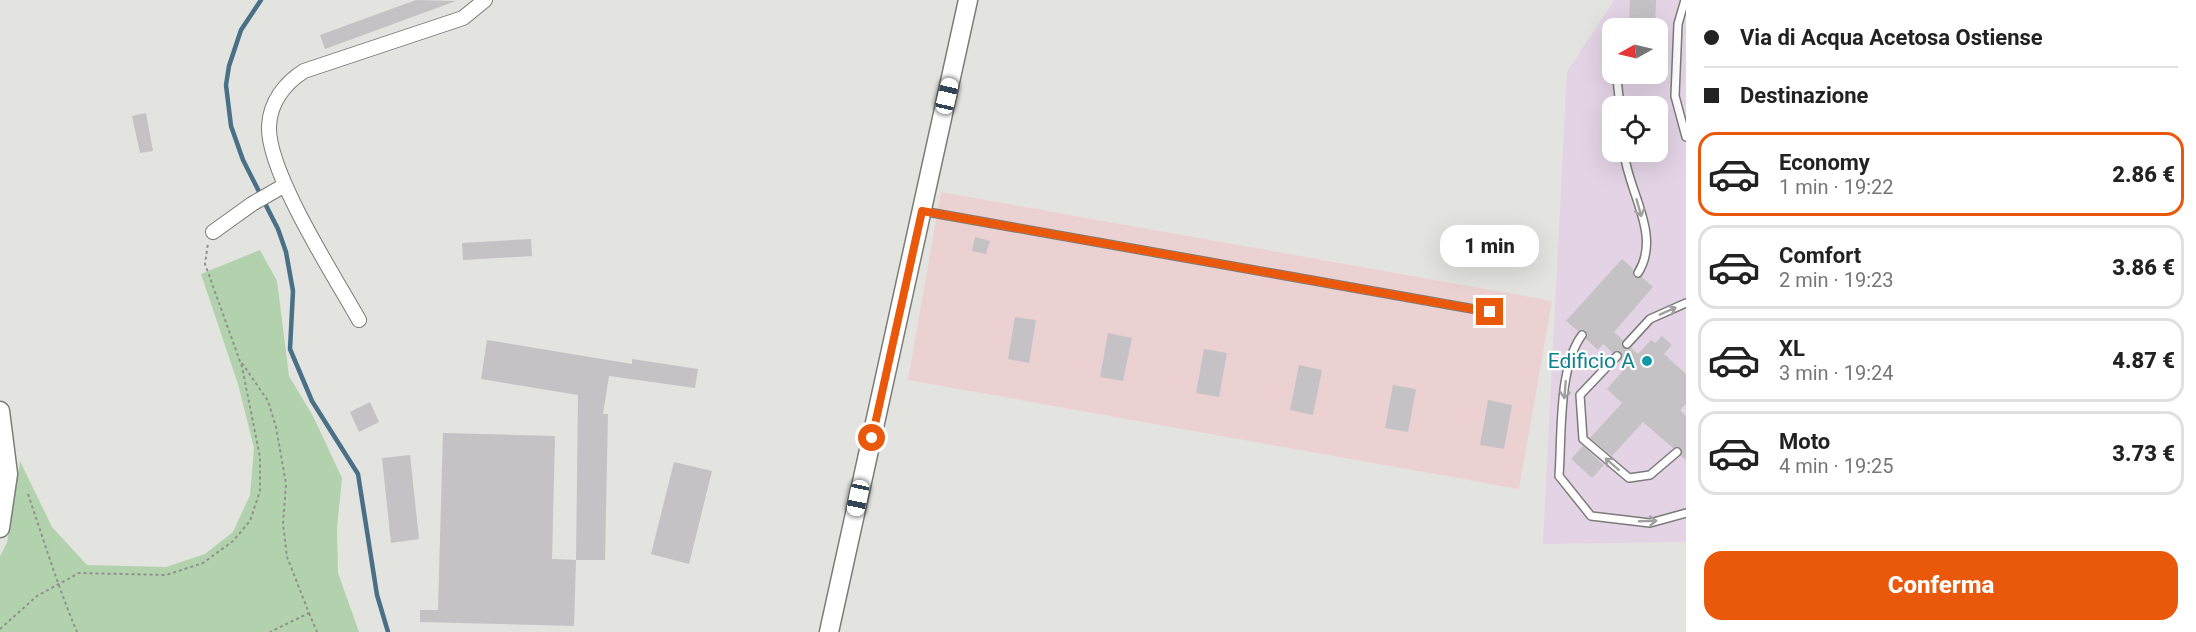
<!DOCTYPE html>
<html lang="it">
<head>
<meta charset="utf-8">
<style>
  :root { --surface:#fff; --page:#f2f2f2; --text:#222; --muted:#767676; --line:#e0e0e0; --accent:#ea580c }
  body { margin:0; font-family:Roboto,sans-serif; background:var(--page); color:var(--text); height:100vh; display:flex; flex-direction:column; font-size:22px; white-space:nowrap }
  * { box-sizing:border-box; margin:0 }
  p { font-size:20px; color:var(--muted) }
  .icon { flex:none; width:33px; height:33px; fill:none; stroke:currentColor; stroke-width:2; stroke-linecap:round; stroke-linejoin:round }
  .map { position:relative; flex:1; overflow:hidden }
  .drawer { display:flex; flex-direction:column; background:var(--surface); width:510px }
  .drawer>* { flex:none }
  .hud { display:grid; align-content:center; height:132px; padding:0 18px; background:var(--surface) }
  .needle { width:39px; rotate:262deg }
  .buttons { position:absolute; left:1602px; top:18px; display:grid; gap:12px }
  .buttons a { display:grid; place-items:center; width:66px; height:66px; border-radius:12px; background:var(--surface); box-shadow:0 6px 24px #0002; font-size:30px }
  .end { position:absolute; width:27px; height:27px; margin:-14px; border:8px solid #ea580c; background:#fff; box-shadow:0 0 0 3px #fff }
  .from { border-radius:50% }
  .bubble { position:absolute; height:42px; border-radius:18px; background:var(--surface); box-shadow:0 6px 24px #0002; font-size:20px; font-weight:800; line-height:42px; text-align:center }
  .car { position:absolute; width:18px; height:36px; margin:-18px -9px; border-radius:8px; box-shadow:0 0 4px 2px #0007; background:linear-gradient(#fff 24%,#345 0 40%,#fff 0 76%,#345 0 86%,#fff 0) }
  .hud b { display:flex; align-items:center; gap:21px; height:57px; font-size:22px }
  .hud b+b { border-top:2px solid var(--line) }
  .hud i { width:15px; height:15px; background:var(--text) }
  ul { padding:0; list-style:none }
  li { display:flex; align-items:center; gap:18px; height:84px; margin:0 12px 9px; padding:0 6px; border:3px solid var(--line); border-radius:18px }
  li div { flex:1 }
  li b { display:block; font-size:22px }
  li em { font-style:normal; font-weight:800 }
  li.on { border-color:var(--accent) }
  li>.icon { width:54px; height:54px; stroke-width:1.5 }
  .primary-button { display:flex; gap:12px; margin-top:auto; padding:12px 18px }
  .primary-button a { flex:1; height:69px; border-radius:18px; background:var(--accent); color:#fff; font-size:24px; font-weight:800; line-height:69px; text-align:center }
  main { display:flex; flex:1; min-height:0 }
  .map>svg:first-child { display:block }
</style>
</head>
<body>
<main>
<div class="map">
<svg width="1686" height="632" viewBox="0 0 1686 632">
  <rect width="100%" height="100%" fill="#e3e3df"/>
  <!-- commercial -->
  <path fill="#e3d3e5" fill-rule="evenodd" d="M1614,0H1686V542L1543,544L1567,72ZM1612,28H1658V74H1612ZM1612,106H1658V152H1612Z"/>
  <!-- industrial -->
  <path fill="#ecd1d3" d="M941,192L1552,301L1519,489L908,380Z"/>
  <!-- green -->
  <path fill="#b2d2ad" d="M260,250L277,281L289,376L313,416L342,478L337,528L338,573L359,632H0V556L7,543L20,461L52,527L87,565L166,567L205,554L233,532L250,495L254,448L238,384L201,274Z"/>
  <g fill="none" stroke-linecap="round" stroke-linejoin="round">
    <!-- stream -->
    <path stroke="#497087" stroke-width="4.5" d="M261,0L241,30L229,66L226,85L231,126L243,160L278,229L286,252L293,291L290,349L312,401L358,474L377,595L388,632"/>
  </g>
  <!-- building -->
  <path fill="#c4c2c5" d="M416,0L456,1L325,49L320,35Z
    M1630,0H1656L1655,28H1629Z
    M146,113L153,151L140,153L132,116Z
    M975,237L990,241L986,254L972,251Z
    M531,239L532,256L463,260L462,243Z
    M1622,259L1633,269L1634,277H1642L1653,287L1614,332L1623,340L1624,348H1631L1638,354L1651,340L1655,343L1662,336L1672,345L1664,354L1686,374V404L1680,410L1686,416V460L1681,456V448H1673L1643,422L1612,456L1590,438L1622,403L1607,389L1627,366L1621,360L1620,352L1613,353L1603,344L1598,350L1586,339L1585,330L1578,331L1566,321Z
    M1015,317L1036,320L1029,363L1008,359Z
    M1108,333L1132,338L1123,381L1100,377Z
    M487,340L632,364V359L698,369L695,388L609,376L603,414H608L605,560H576L578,395L481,379Z
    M1204,349L1227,353L1219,397L1196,393Z
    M1299,365L1322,370L1313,415L1290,410Z
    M1393,385L1416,389L1408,432L1385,428Z
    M1488,400L1512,405L1504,449L1480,445Z
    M370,402L379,422L359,432L350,412Z
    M443,433L555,436L552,559L576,560L574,626L420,622V610H438Z
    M1583,446L1604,465L1592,478L1571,459Z
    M410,455L419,539L391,543L382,458Z
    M674,462L712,471L689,564L651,554Z"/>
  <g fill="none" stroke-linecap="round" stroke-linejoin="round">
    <defs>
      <path id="lane" d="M1685,0L1678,24L1675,96L1686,137
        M1617,79L1620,106
        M1624,152C1628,192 1662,235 1638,273
        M922,211L1490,312
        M1582,335C1558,367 1562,436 1559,476L1591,516L1650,523L1686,513
        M1627,344L1650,319L1686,303
        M1617,356L1580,395L1583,439L1629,478L1650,475L1677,452"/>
      <path id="street" d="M213,232L252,204L285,185
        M359,320C335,277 267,172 269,126C270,102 285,83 304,71L463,18L485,0"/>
      <path id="secondary" d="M0,411L8,474L0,528
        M829,632L968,0"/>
    </defs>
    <!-- lane casing -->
    <use href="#lane" stroke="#7b7b78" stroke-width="10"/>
    <!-- street casing -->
    <use href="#street" stroke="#7b7b78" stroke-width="16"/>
    <!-- secondary casing -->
    <use href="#secondary" stroke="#7b7b78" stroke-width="21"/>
    <!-- path -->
    <path stroke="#90908d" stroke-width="2" stroke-dasharray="3 3" stroke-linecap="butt" d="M242,363L268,401L276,427L286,484L283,524L287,557L309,613L270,632
      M28,494C44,541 58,587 77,632
      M309,613L317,632
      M0,629L37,596L79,573L166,575L203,563L233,541L250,521L260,491V457L242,367L205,264L208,243"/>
    <!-- lane -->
    <use href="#lane" stroke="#fff" stroke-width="7"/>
    <!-- street -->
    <use href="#street" stroke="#fff" stroke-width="14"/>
    <!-- secondary -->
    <use href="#secondary" stroke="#fff" stroke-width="18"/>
  </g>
  <!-- one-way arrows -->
  <defs><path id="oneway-shaft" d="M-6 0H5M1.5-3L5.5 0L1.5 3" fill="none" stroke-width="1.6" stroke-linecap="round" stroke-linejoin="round" transform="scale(1.5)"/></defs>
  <g stroke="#a0a0a0">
    <use href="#oneway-shaft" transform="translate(1639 208) rotate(74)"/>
    <use href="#oneway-shaft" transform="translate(1668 311) rotate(-24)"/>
    <use href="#oneway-shaft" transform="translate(1565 390) rotate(95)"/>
    <use href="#oneway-shaft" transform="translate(1612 464) rotate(-139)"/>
    <use href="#oneway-shaft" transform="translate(1648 521) rotate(-2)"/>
  </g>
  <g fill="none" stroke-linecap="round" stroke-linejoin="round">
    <!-- route -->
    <path stroke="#ea580c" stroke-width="8" d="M872,438L922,211L1490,312"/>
  </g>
  <!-- markers -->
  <circle fill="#0f9aa8" stroke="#fff" stroke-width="2" cx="1647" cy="361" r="6"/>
  <g text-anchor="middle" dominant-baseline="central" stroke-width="4.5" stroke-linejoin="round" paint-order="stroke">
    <!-- culture labels -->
    <g font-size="21" fill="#0d838f" stroke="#fff" text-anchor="end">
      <text x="1635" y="361">Edificio A</text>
    </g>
  </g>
</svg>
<div class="buttons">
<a><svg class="needle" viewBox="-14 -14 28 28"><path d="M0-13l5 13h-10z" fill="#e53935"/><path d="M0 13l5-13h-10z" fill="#767676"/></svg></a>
<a><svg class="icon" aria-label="locate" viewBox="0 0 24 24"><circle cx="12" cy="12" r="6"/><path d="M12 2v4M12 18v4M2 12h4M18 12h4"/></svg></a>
</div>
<i class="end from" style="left:872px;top:438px"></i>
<i class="end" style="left:1490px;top:312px"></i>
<div class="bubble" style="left:1440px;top:225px;width:99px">1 min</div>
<i class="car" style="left:947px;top:96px;rotate:13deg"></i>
<i class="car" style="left:858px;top:498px;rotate:192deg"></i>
</div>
<section class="drawer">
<div class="hud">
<b><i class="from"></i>Via di Acqua Acetosa Ostiense</b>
<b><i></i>Destinazione</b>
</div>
<ul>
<li class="on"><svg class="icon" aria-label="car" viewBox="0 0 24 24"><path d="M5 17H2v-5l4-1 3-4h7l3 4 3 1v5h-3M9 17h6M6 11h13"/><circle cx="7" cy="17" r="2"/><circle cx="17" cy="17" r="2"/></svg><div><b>Economy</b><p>1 min · 19:22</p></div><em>2.86 €</em></li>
<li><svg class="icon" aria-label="car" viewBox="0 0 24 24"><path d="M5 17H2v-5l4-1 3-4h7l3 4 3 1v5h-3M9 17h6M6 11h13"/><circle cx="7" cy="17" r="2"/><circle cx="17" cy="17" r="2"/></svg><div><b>Comfort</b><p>2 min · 19:23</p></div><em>3.86 €</em></li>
<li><svg class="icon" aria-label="car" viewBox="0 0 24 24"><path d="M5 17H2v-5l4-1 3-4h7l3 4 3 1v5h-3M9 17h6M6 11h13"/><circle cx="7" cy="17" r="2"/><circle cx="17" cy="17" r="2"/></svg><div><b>XL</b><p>3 min · 19:24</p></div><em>4.87 €</em></li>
<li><svg class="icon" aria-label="car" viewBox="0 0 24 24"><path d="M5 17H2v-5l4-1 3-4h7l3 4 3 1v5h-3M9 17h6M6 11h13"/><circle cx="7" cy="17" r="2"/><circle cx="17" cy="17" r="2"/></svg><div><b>Moto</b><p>4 min · 19:25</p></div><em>3.73 €</em></li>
</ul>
<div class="primary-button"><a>Conferma</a></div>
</section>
</main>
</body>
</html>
